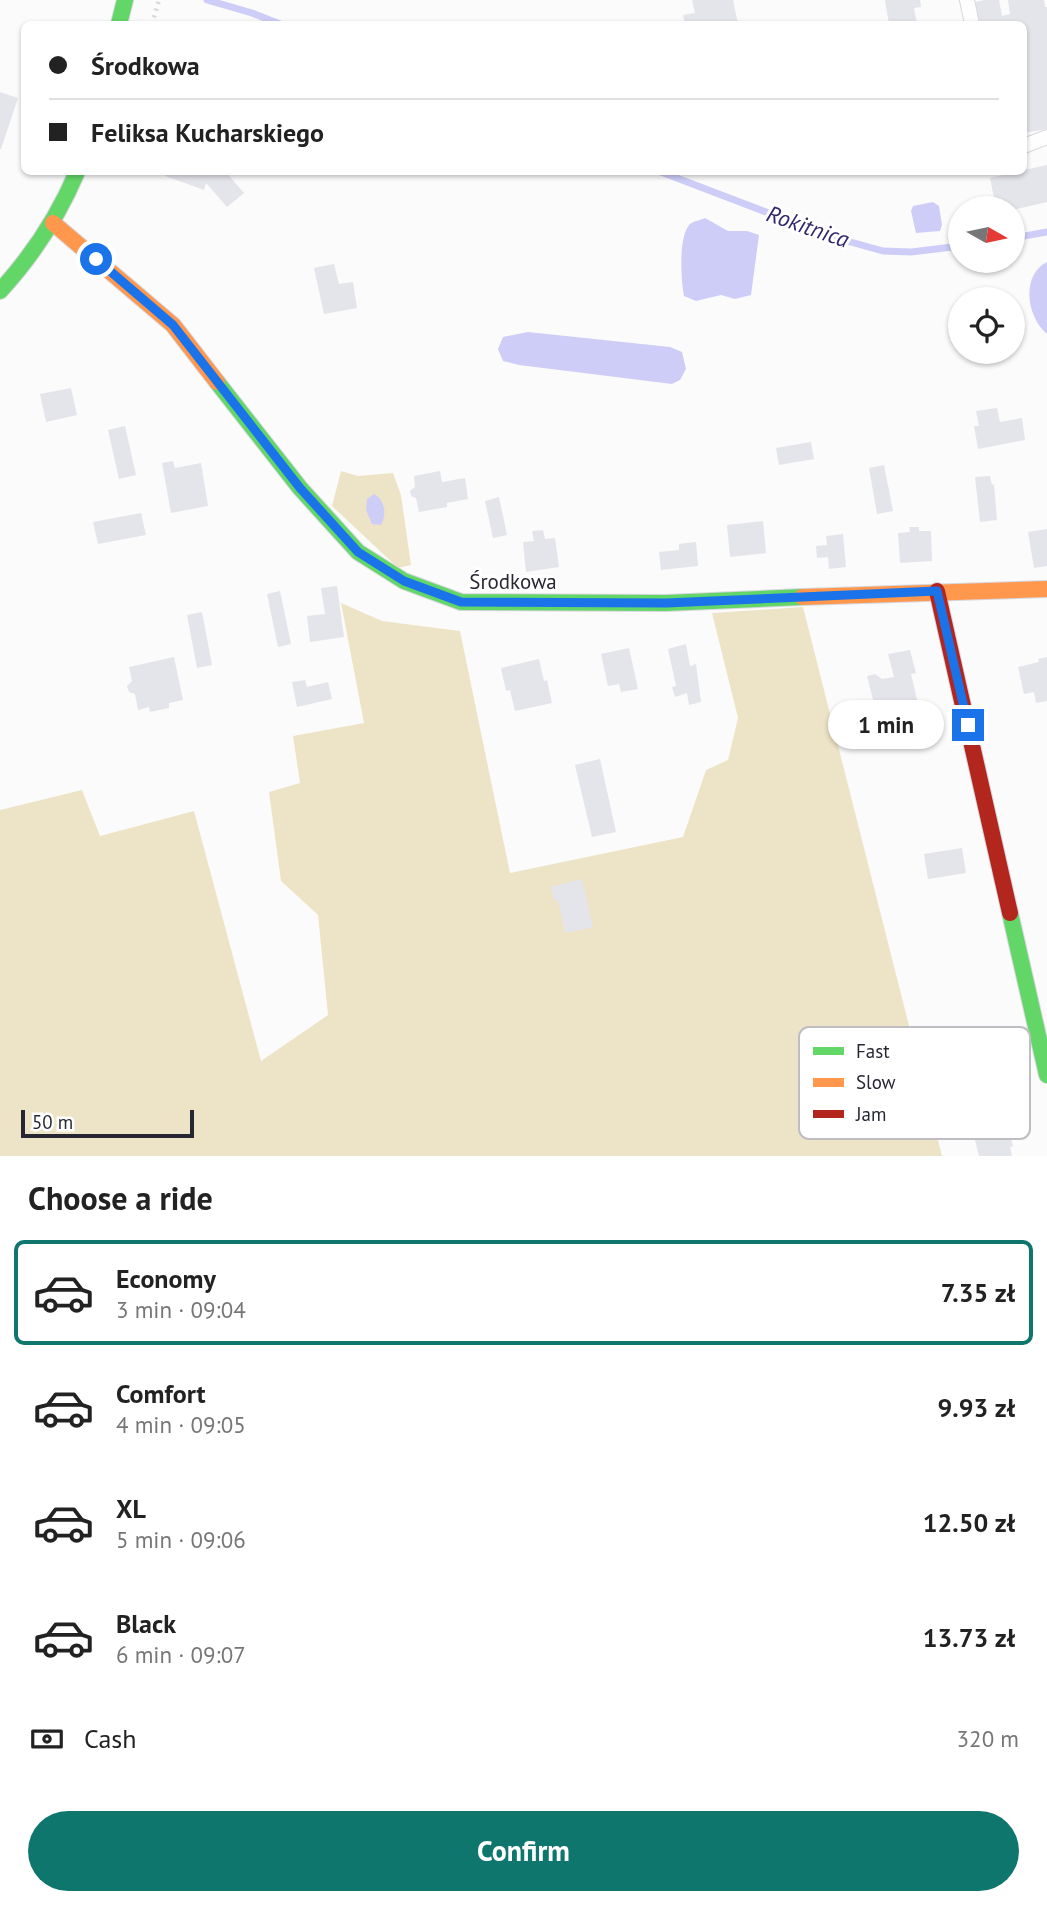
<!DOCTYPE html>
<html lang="en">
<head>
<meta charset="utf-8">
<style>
  :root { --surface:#fff; --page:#f6f6f6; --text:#222; --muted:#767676; --line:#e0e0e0; --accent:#0f766e }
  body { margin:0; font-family:"PT Sans",sans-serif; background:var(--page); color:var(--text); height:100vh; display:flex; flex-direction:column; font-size:26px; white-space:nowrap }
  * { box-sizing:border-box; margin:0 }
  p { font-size:23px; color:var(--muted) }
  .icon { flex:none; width:38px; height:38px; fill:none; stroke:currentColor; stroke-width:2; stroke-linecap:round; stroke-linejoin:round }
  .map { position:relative; height:1156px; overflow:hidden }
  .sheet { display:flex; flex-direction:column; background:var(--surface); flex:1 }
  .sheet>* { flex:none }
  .guide { position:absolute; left:21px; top:21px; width:1006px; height:154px; border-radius:10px; box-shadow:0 2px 5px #0004; display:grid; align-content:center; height:154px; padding:0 28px; background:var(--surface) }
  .needle { width:46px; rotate:99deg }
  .fabs { position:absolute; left:948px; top:196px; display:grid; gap:14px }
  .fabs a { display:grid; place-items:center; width:77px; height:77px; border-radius:50%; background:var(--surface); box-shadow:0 2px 5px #0004; font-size:35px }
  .scale { position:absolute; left:21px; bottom:18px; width:173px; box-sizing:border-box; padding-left:7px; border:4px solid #272734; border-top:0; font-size:19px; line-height:24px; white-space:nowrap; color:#272734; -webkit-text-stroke:5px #fff; paint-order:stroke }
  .end { position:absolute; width:32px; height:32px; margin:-16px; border:9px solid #1a73e8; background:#fff; box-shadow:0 0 0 4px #fff }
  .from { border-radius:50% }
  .bubble { position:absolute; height:49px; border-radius:24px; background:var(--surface); box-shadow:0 2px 5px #0004; font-size:23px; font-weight:700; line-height:49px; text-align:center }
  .guide b { display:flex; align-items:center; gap:24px; height:66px; font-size:26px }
  .guide b+b { border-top:2px solid var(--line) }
  .guide i { width:18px; height:18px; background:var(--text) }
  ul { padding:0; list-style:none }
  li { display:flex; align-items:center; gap:21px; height:105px; margin:0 14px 10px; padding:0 14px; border:4px solid transparent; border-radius:10px }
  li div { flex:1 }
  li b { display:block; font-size:26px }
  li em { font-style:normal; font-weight:700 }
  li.active { border-color:var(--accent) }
  li>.icon { width:63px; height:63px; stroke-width:1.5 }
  h2 { padding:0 28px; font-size:32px; line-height:84px }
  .pay { display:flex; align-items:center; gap:18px; height:77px; padding:0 28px; font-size:26px }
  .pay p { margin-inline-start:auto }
  .button { display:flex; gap:14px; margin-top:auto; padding:14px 28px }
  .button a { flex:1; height:80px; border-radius:42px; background:var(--accent); color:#fff; font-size:28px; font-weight:700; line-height:80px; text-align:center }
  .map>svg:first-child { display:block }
</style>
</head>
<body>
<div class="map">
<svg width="1047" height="1156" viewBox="0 0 1047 1156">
  <rect width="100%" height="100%" fill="#fbfbfb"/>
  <!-- green -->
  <path fill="#ede4c7" d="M341,471L358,476L393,473L401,495L411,565L398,568L332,506Z
    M341,603L382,621L460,631L510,873L683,837L706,770L728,760L738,718L712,613L803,607L942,1156H0V810L82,790L100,836L194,811L261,1061L328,1015L318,915L281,881L269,792L300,783L293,736L364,723Z"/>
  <!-- water -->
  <path fill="#cecdf7" d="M933,202L939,206L942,225L940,231L916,233L911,211L913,206Z
    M705,218L728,231H747L759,235L751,295L735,299L721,295L696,301L684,296C681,280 678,236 690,224C694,221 701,220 705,218Z
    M1047,262V334C1026,316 1021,275 1047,262Z
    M528,332L670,347L682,352L686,369L680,380L672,384L519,365L503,361L498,349L503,337Z
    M374,494C385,500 387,514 381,525L372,524L366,510L367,499Z"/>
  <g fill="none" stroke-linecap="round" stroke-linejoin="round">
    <!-- stream -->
    <path stroke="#cecdf7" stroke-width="7" d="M207,0L252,13L280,24
      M661,172L829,236L883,251L911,252L961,246
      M1013,238L1047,232"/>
  </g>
  <!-- building -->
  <path fill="#e4e4eb" d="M692,0H733L738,24H685L683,15L695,13Z
    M885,0H920L921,7L914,8L917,24H889Z
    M984,0H999L1002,16L1010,14L1008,0H1044L1045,7H1047V129L1024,133V24H980L975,2Z
    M0,92L18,98L1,149H0Z
    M1047,165V202L1013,210L996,208L990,178Z
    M166,172H226L244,193L227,207L206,183L204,190L165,176Z
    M334,264L339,284L353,282L357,308L324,314L314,268Z
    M71,388L77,415L46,422L40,394Z
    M997,408L1000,422L1022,418L1025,440L978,449L974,426H979L976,411Z
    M125,426L136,475L119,479L108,430Z
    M811,442L814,459L779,465L776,448Z
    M173,461L175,468L201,463L208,506L171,513L162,463Z
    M884,465L893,511L877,514L869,468Z
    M440,471L442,482L465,478L468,499L447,503V507L419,512L416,498L411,496L410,491L415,487L414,476Z
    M990,476L992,485L994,484L997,520L980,522L975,477Z
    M499,497L507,535L493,538L485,501Z
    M141,513L146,535L98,544L93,522Z
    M763,521L766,553L730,557L727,525Z
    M909,527H919V531H931L932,561L900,563L898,533L910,532Z
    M1047,529V566L1034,568L1028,532Z
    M543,530L545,539L555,538L559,567L526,572L523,542L534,541L532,531Z
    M843,534L846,567L829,569L828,557L817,558L816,546L827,545L826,536Z
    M696,542L698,566L661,570L659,552L679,550V544Z
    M337,586L344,637L310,642L307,616L325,614L321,588Z
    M280,591L291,644L278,647L267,594Z
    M202,612L212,665L197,668L187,615Z
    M686,644L690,666L696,664L701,702L689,705L687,693L675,697L672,687L676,686L668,649Z
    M629,648L638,689L621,692L619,684L608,686L601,654Z
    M910,650L916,673L911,674L921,717L897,723L896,717L878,722L876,716L867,710L873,700L867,676L875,674L882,679L894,677L888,654Z
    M174,657L183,700L169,703V708L150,712L149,707L138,710L135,694L129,692L127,686L132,681L129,667Z
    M1047,657V701L1036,703L1034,692L1024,694L1018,667L1039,662L1038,659Z
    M539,659L544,681L547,680L552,703L515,711L510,690L506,691L501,668Z
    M305,680L307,687L328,682L332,699L297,707L292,682Z
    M600,759L616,832L592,837L575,765Z
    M962,848L966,873L928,879L924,854Z
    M582,879L593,927L565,933L558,900L554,901L551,887Z
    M1005,1129L1007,1134L1010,1133L1013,1146L1010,1147L1012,1156H979L974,1136Z"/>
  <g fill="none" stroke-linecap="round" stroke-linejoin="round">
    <defs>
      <path id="lane" d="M967,0L972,24
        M1024,146L1047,137"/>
      <path id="fast" d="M119,24L125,0
        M0,291C33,255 58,217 77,172
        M217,382L300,488L358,552L404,581L461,602L666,603L802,597
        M1010,913L1047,1075"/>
      <path id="slow" d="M53,223L173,325L217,382
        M802,597L1047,589"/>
      <path id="jam" d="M937,591L1010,913"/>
    </defs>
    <!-- lane casing -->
    <use href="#lane" stroke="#d7d7de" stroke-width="16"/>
    <!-- fast casing -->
    <use href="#fast" stroke="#d7d7de" stroke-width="18"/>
    <!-- slow casing -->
    <use href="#slow" stroke="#d7d7de" stroke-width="18"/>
    <!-- jam casing -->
    <use href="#jam" stroke="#d7d7de" stroke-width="18"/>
    <!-- path -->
    <path stroke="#d7d7d8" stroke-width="4.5" stroke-dasharray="2 5" stroke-linecap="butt" d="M152,24L159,0"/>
    <!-- lane -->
    <use href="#lane" stroke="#fefefe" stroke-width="14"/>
    <!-- fast -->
    <use href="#fast" stroke="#63d668" stroke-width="16"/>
    <!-- slow -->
    <use href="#slow" stroke="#ff974d" stroke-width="16"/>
    <!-- jam -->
    <use href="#jam" stroke="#b3261e" stroke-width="16"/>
  </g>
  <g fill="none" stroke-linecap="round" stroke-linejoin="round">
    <!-- route -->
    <path stroke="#1a73e8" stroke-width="9" d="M96,259L173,325L300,488L358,552L404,581L461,602L666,603L937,591L968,725"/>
  </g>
  <g text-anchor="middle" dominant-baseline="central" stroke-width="6" stroke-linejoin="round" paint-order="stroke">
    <!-- street labels -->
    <g font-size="21" fill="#272734" stroke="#fff">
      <text x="513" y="581">Środkowa</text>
    </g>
    <!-- water labels -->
    <g font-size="23" font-style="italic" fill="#31266a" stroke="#fff">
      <text transform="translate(808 226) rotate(19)">Rokitnica</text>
    </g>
  </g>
  <!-- legend -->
  <rect x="799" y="1027" width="231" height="112" rx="10" fill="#fff" stroke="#bebec2" stroke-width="2"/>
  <rect x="813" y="1047" width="31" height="8" fill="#63d668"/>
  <rect x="813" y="1078" width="31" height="9" fill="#ff974d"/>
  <rect x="813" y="1110" width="31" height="8" fill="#b3261e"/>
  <g font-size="19" fill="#272734">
    <text x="856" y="1058">Fast</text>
    <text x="856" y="1089">Slow</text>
    <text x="856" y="1121">Jam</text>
  </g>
</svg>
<div class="fabs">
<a><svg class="needle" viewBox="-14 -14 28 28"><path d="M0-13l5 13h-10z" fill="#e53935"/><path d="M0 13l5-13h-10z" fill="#767676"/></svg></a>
<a><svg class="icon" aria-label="locate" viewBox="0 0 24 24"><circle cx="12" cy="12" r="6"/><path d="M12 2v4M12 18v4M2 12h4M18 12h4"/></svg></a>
</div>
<div class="scale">50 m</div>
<i class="end from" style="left:96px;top:259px"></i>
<i class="end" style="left:968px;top:725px"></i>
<div class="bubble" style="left:828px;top:700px;width:116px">1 min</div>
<div class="guide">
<b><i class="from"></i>Środkowa</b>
<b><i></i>Feliksa Kucharskiego</b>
</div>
</div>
<section class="sheet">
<h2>Choose a ride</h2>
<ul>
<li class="active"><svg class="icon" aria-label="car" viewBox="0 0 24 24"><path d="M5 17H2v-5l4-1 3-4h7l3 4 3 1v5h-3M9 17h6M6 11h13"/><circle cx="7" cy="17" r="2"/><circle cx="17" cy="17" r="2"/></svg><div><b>Economy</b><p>3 min · 09:04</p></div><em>7.35 zł</em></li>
<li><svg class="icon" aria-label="car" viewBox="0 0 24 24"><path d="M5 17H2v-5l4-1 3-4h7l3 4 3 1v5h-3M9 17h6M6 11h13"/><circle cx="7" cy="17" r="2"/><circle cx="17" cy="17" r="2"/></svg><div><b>Comfort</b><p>4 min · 09:05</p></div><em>9.93 zł</em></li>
<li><svg class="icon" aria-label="car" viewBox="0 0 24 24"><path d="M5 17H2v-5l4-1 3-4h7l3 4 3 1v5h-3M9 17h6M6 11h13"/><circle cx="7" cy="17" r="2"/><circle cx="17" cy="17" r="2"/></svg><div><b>XL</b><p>5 min · 09:06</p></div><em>12.50 zł</em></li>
<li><svg class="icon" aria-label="car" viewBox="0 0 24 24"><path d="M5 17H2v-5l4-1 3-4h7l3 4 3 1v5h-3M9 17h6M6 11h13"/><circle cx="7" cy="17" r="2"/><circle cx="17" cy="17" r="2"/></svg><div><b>Black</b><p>6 min · 09:07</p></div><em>13.73 zł</em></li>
</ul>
<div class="pay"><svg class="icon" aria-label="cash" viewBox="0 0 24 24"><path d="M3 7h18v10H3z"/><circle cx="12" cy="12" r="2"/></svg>Cash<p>320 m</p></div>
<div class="button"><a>Confirm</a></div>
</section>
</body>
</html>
